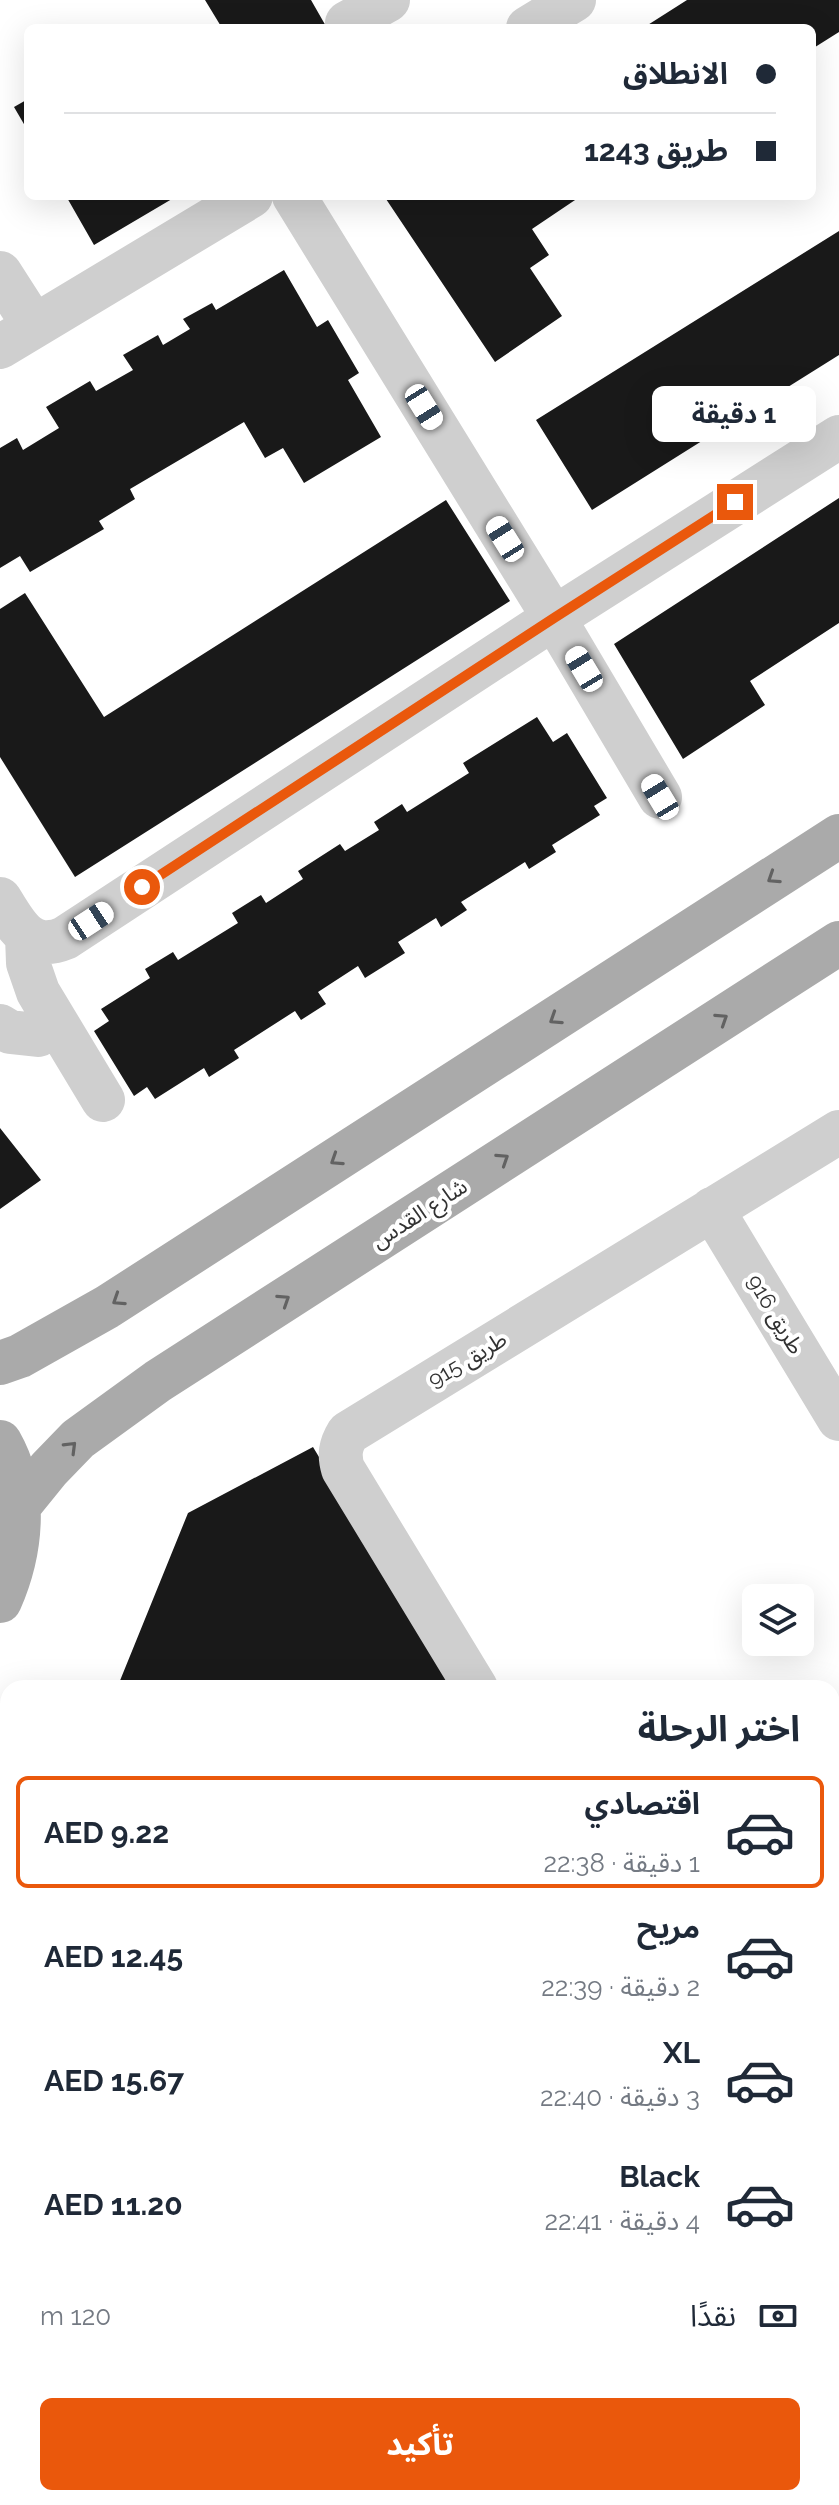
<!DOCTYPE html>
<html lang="ar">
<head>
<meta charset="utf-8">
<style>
  :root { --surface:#fff; --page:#f6f6f7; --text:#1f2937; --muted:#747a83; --line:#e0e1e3; --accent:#ea580c }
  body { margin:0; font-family:Raleway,"Noto Sans Arabic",sans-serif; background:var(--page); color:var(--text); direction:rtl; height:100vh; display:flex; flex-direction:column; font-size:30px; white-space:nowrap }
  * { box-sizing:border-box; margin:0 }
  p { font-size:26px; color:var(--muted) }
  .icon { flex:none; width:44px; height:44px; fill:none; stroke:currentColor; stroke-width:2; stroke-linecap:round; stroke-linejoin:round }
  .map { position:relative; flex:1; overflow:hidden; direction:ltr }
  .details { position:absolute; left:0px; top:1680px; width:840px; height:826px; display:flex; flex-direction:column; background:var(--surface); border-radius:24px 24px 0 0; box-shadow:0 8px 32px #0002; direction:rtl }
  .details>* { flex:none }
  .banner { position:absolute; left:24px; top:24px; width:792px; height:176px; border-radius:12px; box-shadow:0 8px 32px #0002; direction:rtl; display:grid; align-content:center; height:176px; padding:0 40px; background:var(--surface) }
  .buttons { position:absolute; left:742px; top:1584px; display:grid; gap:16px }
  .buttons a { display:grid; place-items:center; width:72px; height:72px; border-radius:12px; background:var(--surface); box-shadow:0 8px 32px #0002; font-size:40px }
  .end { position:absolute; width:36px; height:36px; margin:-18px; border:10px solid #ea580c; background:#fff; box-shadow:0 0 0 4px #fff }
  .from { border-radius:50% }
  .bubble { position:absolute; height:56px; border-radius:12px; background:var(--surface); box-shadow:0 8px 32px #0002; font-size:26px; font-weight:700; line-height:56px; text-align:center; direction:rtl }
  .car { position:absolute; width:24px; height:48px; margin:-24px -12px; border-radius:10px; box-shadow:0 0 6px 2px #0007; background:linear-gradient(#fff 24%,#345 0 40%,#fff 0 76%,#345 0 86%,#fff 0) }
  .banner b { display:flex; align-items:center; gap:28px; height:76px; font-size:30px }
  .banner b+b { border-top:2px solid var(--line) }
  .banner i { width:20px; height:20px; background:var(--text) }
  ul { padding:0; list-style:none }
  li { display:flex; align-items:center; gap:24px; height:112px; margin:0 16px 12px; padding:0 24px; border:4px solid transparent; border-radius:12px }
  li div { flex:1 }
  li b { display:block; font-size:30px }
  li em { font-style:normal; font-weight:700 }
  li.active { border-color:var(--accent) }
  li>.icon { width:72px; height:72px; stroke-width:1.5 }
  h2 { padding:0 40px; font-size:36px; line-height:96px }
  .pay { display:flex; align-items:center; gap:20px; height:88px; padding:0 40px; font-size:30px }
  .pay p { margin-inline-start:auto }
  .action { display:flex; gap:16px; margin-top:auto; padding:16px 40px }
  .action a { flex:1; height:92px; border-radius:12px; background:var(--accent); color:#fff; font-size:32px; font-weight:700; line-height:92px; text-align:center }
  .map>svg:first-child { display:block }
</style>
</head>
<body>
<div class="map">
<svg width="839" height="2505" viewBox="0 0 839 2505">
  <rect width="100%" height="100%" fill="#fff"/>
  <!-- building -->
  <path fill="#191919" d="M205,0H311L327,28H222Z
    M687,0H839V32L812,49V28H643Z
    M28,99V131L14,107Z
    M66,196H177L94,245Z
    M390,196H581L532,229L549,255L530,268L562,316L495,362L386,199Z
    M839,231V355L592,510L536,420Z
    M284,270L317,327L328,320L359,373L348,380L381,437L304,483L283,448L265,458L244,422L130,489L135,499L99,521L104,529L30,572L20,556L0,568V448L17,438L23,450L59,428L46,407L90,381L96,391L133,370L123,355L158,335L163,345L190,329L183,319L212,303L216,310Z
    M839,498V623L750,681L765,705L683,759L614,644Z
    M446,500L510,601L75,877L0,757V609L25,593L104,717Z
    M537,717L553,742L567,733L607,798L594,806L600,815L552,845L556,852L529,869L525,862L461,902L467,910L441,927L436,918L398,942L405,953L365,978L358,966L318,992L326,1004L301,1020L295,1011L234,1050L239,1058L209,1077L204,1068L155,1099L147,1087L134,1096L94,1031L109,1021L101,1009L150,978L145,969L173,952L178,960L238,923L232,913L261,895L266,903L303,879L298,871L340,844L345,851L379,830L374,822L402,804L407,812L469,773L463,763Z
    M0,1128L41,1180L0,1209Z
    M313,1447L458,1688H117L188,1513Z
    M832,2313L839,2325V2505H523L519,2498H832Z
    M31,2498H147L152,2505H35Z
    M200,2498H266L270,2505H204Z
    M322,2498H346L350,2505H319L317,2501Z"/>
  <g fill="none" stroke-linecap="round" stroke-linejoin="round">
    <!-- minor -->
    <path stroke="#cfcfcf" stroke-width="44" d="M347,23L388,0
      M528,28L574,0
      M294,196L554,618L660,797
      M0,273L34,326
      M0,347L251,196
      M0,899C16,925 29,953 65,938L554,618L839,437
      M27,936L28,963L38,992L103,1100
      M0,1026L10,1032L38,1035
      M712,1209L839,1419
      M476,1688L343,1469C339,1455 340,1446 348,1433L839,1132
      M0,1792L8,1804
      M0,1924L8,1920
      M832,2012L839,2007
      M0,2031L8,2025
      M832,2275L839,2286
      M0,2374L8,2369
      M414,2498L419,2505"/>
    <!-- major -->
    <path stroke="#aaa" stroke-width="44" d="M0,1363L20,1356L107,1307L839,836
      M0,1442C28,1491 22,1551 0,1601
      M19,1506L49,1469L78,1439L158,1381L839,943"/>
  </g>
  <!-- one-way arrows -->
  <defs><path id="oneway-chevron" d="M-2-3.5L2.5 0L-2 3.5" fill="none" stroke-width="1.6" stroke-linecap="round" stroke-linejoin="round" transform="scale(2)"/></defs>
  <g stroke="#626262">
    <use href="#oneway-chevron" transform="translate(773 878) rotate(147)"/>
    <use href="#oneway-chevron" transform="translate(555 1019) rotate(147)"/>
    <use href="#oneway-chevron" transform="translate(722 1019) rotate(-33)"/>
    <use href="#oneway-chevron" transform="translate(503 1159) rotate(-33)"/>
    <use href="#oneway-chevron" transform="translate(336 1160) rotate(147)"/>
    <use href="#oneway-chevron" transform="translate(118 1300) rotate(147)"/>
    <use href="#oneway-chevron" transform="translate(284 1300) rotate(-33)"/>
    <use href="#oneway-chevron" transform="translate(71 1447) rotate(-45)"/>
  </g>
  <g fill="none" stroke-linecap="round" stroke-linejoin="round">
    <!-- route -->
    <path stroke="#ea580c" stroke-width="10" d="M142,887L554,618L735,502"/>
  </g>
  <g text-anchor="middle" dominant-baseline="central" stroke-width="8" stroke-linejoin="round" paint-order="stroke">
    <!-- street labels -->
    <g font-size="22" fill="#323232" stroke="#fff">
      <text transform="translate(419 1213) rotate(-33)">شارع القدس</text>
      <text transform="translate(776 1314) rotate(59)">طريق 916</text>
      <text transform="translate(467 1359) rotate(-31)">طريق 915</text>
    </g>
  </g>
</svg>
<div class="buttons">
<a><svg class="icon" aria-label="layers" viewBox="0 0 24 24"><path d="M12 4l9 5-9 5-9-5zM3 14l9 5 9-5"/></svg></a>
</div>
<i class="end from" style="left:142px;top:887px"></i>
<i class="end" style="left:735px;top:502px"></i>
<div class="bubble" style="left:652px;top:386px;width:164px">1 دقيقة</div>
<i class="car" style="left:424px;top:407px;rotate:148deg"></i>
<i class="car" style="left:505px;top:539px;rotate:328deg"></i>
<i class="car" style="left:584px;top:669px;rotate:329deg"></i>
<i class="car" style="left:660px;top:797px;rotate:329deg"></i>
<i class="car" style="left:91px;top:921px;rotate:57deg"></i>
<div class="banner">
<b><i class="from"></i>الانطلاق</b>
<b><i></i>طريق 1243</b>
</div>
<section class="details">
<h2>اختر الرحلة</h2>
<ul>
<li class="active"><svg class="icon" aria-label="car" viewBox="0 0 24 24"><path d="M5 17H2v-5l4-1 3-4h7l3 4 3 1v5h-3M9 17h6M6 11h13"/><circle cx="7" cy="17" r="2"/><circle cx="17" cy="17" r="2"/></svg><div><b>اقتصادي</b><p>1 دقيقة · 22:38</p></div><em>AED 9.22</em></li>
<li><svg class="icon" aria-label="car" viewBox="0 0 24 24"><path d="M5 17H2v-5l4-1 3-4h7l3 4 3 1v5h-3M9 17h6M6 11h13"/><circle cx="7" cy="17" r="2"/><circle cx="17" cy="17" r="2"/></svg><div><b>مريح</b><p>2 دقيقة · 22:39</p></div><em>AED 12.45</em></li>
<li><svg class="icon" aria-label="car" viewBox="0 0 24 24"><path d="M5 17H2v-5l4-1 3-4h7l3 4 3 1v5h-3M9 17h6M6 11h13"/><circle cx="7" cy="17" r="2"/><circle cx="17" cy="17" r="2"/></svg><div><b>XL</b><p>3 دقيقة · 22:40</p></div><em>AED 15.67</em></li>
<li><svg class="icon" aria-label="car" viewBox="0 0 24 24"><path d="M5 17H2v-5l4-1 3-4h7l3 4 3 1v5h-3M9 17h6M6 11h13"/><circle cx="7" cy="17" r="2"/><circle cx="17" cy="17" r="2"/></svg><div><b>Black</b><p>4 دقيقة · 22:41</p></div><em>AED 11.20</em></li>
</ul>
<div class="pay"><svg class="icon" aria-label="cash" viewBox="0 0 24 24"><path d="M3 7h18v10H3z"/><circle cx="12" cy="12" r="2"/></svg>نقدًا<p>120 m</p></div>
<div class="action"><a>تأكيد</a></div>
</section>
</div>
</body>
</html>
